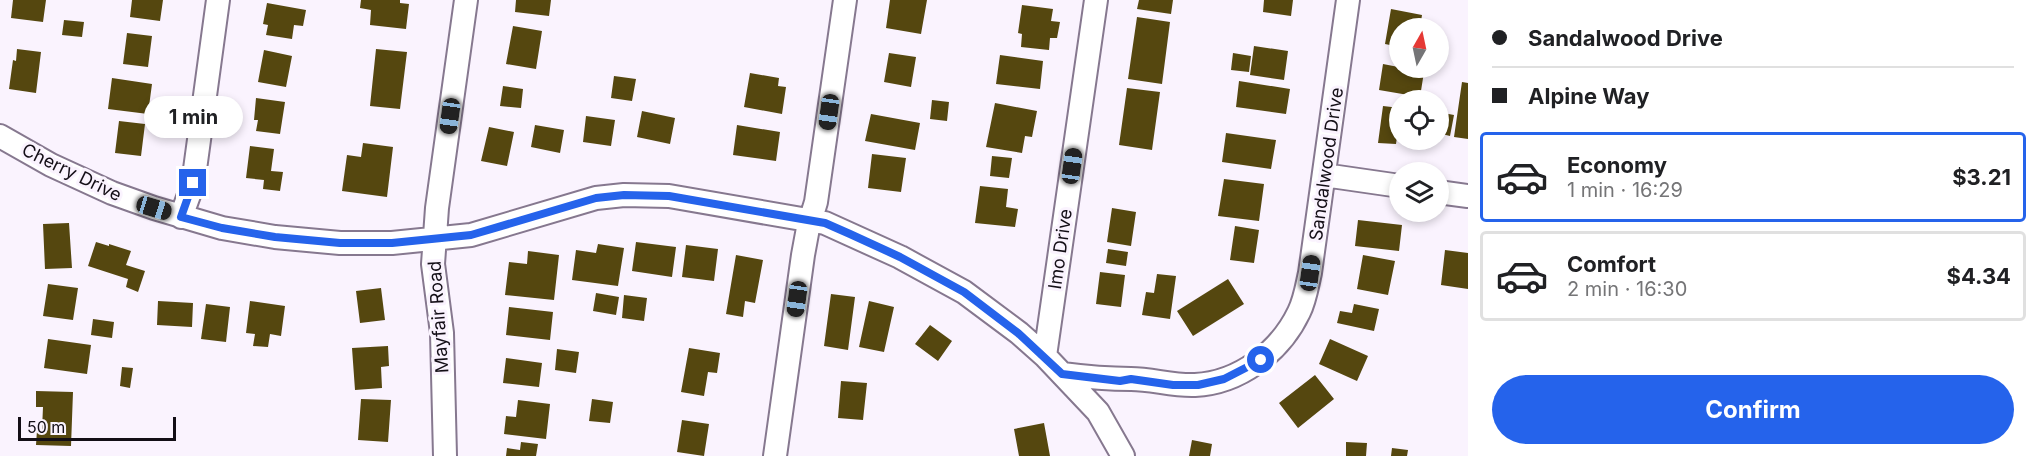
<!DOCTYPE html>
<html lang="en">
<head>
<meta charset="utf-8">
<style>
  :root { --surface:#fff; --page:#f2f2f2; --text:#202124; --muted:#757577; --line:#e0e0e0; --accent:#2563eb }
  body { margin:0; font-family:Inter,sans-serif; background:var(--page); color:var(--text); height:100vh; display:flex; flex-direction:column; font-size:22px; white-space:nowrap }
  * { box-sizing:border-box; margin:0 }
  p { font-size:20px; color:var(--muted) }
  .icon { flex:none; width:33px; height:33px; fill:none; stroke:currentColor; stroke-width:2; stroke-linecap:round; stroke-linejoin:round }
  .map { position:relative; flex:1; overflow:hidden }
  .panel { display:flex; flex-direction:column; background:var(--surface); width:570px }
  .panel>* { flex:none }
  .hud { display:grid; align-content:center; height:132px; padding:0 24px; background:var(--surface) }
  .needle { width:39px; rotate:9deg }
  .buttons { position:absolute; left:1389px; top:18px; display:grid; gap:12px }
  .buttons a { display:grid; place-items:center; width:60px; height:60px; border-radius:50%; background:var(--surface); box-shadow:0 3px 9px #0003; font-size:30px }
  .scale { position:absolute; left:18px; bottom:15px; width:158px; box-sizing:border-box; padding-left:6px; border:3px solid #130e16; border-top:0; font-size:16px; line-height:21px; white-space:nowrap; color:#130e16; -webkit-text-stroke:4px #faf3fe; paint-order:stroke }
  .end { position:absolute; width:27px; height:27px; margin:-14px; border:8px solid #2563eb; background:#fff; box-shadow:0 0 0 3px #fff }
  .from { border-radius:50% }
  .bubble { position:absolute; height:42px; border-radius:21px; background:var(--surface); box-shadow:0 3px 9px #0003; font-size:20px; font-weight:700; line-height:42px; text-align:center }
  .car { position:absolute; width:18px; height:36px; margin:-18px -9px; border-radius:8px; box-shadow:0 0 4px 2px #0007; background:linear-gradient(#222 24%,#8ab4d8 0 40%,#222 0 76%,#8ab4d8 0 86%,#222 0) }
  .hud b { display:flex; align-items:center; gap:21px; height:57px; font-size:22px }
  .hud b+b { border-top:2px solid var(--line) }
  .hud i { width:15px; height:15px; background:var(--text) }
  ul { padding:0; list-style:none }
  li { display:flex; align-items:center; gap:18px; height:90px; margin:0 12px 9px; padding:0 12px; border:3px solid var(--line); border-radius:6px }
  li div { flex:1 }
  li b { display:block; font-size:22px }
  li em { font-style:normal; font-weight:700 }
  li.current { border-color:var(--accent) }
  li>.icon { width:54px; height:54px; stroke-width:1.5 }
  .button { display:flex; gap:12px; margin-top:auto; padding:12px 24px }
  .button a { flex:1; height:69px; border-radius:36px; background:var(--accent); color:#fff; font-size:24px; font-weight:700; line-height:69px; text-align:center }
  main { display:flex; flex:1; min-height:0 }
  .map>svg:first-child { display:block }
</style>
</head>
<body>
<main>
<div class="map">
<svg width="1468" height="456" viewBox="0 0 1468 456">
  <rect width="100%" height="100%" fill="#faf3fe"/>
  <!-- building -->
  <path fill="#55470f" d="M13,0H46L43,22L11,18Z
    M132,0H163L160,21L130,17Z
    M361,0H400V3L409,4L406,29L370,25L371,10L360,8Z
    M516,0H551L549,16L515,12Z
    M890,0H927L921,34L886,28Z
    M1139,0H1173L1171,14L1137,9Z
    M1264,0H1293L1291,16L1263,12Z
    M267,3L306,10L303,26L294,25L292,39L266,35L268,25L263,24Z
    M1022,5L1053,9L1051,21L1060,22L1057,38H1050L1049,50L1021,47L1022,34L1018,33Z
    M1391,9L1422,15L1420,28H1400V47L1385,44Z
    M1137,17L1170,22L1162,84L1128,79Z
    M64,20L84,22L82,37L62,35Z
    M513,26L542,31L536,69L506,64Z
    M127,33L152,36L148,67L123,64Z
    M1254,46L1288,51L1284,80L1250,75Z
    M17,49L41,52L36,93L9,89L13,60L16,61Z
    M376,49L407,52L400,109L370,106Z
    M264,50L292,56L286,87L258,82Z
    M889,53L916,57L911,87L884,82Z
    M1233,53L1251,56L1249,72L1231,70Z
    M1000,55L1043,61L1040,89L996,84Z
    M1383,64L1424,72L1420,97L1379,90Z
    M750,73L779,78L778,86L786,87L782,114L744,107Z
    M614,76L636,79L632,101L611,98Z
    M112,78L152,84L148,114L108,109Z
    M1239,81L1290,89L1286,114L1236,107Z
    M1462,82L1468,83V139L1454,137Z
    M503,86L523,89L521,108L500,106Z
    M1127,88L1160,92L1152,150L1119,145Z
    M256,98L285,102L280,134L256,131L258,120H254Z
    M932,100L949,102L947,121L930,119Z
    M995,103L1037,111L1032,137L1025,136L1022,153L986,147Z
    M1383,106L1400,108V137H1397L1396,144L1378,143Z
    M642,111L675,118L670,144L637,137Z
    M1438,112L1454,115L1450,136L1438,133Z
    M871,114L920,123L915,150L865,141Z
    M586,116L615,120L611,146L583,142Z
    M119,121L145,124L141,156L115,153Z
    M535,125L564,130L560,153L531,147Z
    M737,125L780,132L776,161L733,155Z
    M489,127L514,132L507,166L481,161Z
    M1226,133L1276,140L1271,169L1222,162Z
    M363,143L393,147L387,197L342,191L347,155L361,157Z
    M250,146L274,149L271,171L283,172L280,191L263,189L264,180L246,178Z
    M872,154L906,158L901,192L868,188Z
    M992,156L1012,158L1009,178L990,176Z
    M1224,179L1264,184L1259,221L1218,216Z
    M980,186L1008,189L1006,207L1018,209L1015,227L975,223Z
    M1112,208L1136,212L1131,246L1107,242Z
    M1358,220L1402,225L1399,251L1355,246Z
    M69,223L72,268L45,269L43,224Z
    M1235,226L1259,230L1254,263L1230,260Z
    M96,242L109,246V244L131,251L126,265L145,271L138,292L126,287L128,279L88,266Z
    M636,242L676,247L672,277L632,271Z
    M598,244L624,248L618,286L572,280L576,250L596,253Z
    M686,245L718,249L714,281L682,277Z
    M1108,249L1128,252L1126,266L1106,263Z
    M1445,250L1468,253V289L1441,285Z
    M528,251L559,255L554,300L505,295L509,262L527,264Z
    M736,255L763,260L755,303L745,301L743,317L726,314Z
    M1363,255L1395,261L1388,295L1357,289Z
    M1100,272L1125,275L1121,307L1096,304Z
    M1157,274L1176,276L1170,319L1142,315L1146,292L1154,293Z
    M1228,279L1244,304L1193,336L1177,311Z
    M48,284L78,288L73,320L43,316Z
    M381,288L385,320L360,323L356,291Z
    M596,293L619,297L616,315L593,311Z
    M831,294L855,297L848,350L824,346Z
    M624,295L647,298L644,321L622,318Z
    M158,301L193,303L192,327L157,325Z
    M250,301L285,306L281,336L270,334L268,347L253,346L255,334L246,333Z
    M869,301L894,307L884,352L859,347Z
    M206,304L230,307L226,342L201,339Z
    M1354,304L1379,309L1374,331L1337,323L1340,311L1352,313Z
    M509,307L553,312L550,340L506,335Z
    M93,319L114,322L112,338L91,335Z
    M930,325L952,341L938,361L915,344Z
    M48,339L91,345L87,374L44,368Z
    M1330,339L1368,356L1357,381L1319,364Z
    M388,346L389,366L381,367L382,388L355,390L352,348Z
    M689,348L720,353L717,373L708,372L704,396L681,392Z
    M557,349L579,352L576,373L555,370Z
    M506,358L542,363L539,387L503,383Z
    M122,367L133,368L130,388L120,386Z
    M1315,375L1334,399L1298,428L1279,403Z
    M841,381L867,383L863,420L838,418Z
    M36,391L73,392L71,446L36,445L37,430H42L43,407H36Z
    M361,399L391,400L388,442L358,440Z
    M592,399L613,402L610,423L589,421Z
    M518,400L550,404L546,439L504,434L506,416L516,417Z
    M682,420L709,424L704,456L677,452Z
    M1044,423L1050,456H1019L1014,429Z
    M1192,440L1212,444L1210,456H1189Z
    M521,442L538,444L536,456H506L507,448L520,450Z
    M1346,442L1367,443L1366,456H1346Z
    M1392,448L1408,450L1407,456H1391Z"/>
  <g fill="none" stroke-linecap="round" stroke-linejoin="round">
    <defs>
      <path id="minor" d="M0,136L51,165L112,193L154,208L222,228L275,237L340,243H392L471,235L596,198L624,195L669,196L825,223L900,257L964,292L1019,333L1045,356L1098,412L1123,456
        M1324,175L1400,186
        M1438,192L1468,196
        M181,217L193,184L218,0
        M1045,356L1096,0
        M1062,374C1085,377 1108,379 1131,379C1152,379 1173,386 1195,385C1239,383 1280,352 1299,312C1305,300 1307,286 1310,273L1348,0
        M445,456L442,333L433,264L437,208L466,0
        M775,456L803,255L808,228L816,202L845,0"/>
    </defs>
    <!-- minor casing -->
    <use href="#minor" stroke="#86788f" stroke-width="26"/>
    <!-- minor -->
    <use href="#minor" stroke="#fff" stroke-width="22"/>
  </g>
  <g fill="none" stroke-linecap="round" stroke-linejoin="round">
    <!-- route -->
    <path stroke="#2563eb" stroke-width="8" d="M193,183L181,217L222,228L275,237L340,243H392L471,235L596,198L624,195L669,196L825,223L850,234L900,257L964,292L1018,333L1062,374L1120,381L1131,379L1173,385H1198L1224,379L1261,360"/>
  </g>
  <g text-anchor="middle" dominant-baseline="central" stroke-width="6" stroke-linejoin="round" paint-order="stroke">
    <!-- street labels -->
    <g font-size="18" fill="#130e16" stroke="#faf3fe">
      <text transform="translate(1326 164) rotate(-82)">Sandalwood Drive</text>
      <text transform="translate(72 172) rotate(26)">Cherry Drive</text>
      <text transform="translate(1060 249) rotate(-82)">Imo Drive</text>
      <text transform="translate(438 317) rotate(-94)">Mayfair Road</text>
    </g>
  </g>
</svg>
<div class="buttons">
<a><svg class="needle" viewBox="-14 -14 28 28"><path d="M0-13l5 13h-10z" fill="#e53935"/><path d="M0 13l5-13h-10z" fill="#757577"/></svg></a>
<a><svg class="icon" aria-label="locate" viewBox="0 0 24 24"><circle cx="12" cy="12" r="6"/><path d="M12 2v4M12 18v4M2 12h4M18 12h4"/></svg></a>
<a><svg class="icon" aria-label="layers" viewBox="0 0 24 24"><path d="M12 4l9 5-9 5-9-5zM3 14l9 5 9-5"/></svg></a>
</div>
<div class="scale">50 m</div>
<i class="end from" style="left:1261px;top:360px"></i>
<i class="end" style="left:193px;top:183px"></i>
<div class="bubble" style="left:144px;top:96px;width:99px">1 min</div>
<i class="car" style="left:829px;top:112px;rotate:188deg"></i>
<i class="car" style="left:450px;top:116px;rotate:188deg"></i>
<i class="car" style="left:1072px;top:166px;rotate:8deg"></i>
<i class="car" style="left:154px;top:208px;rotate:107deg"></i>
<i class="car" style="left:1310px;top:273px;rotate:8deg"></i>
<i class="car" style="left:797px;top:299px;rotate:188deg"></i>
</div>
<section class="panel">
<div class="hud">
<b><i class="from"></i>Sandalwood Drive</b>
<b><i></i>Alpine Way</b>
</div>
<ul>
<li class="current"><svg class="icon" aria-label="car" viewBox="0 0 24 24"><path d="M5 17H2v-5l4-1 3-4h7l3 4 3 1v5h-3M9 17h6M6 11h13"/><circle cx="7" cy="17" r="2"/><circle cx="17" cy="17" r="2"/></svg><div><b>Economy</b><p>1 min · 16:29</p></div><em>$3.21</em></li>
<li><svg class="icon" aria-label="car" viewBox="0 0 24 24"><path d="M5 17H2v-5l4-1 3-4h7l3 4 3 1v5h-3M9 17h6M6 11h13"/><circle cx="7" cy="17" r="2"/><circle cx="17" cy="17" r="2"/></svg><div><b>Comfort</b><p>2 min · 16:30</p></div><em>$4.34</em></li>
</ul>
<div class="button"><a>Confirm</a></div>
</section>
</main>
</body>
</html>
